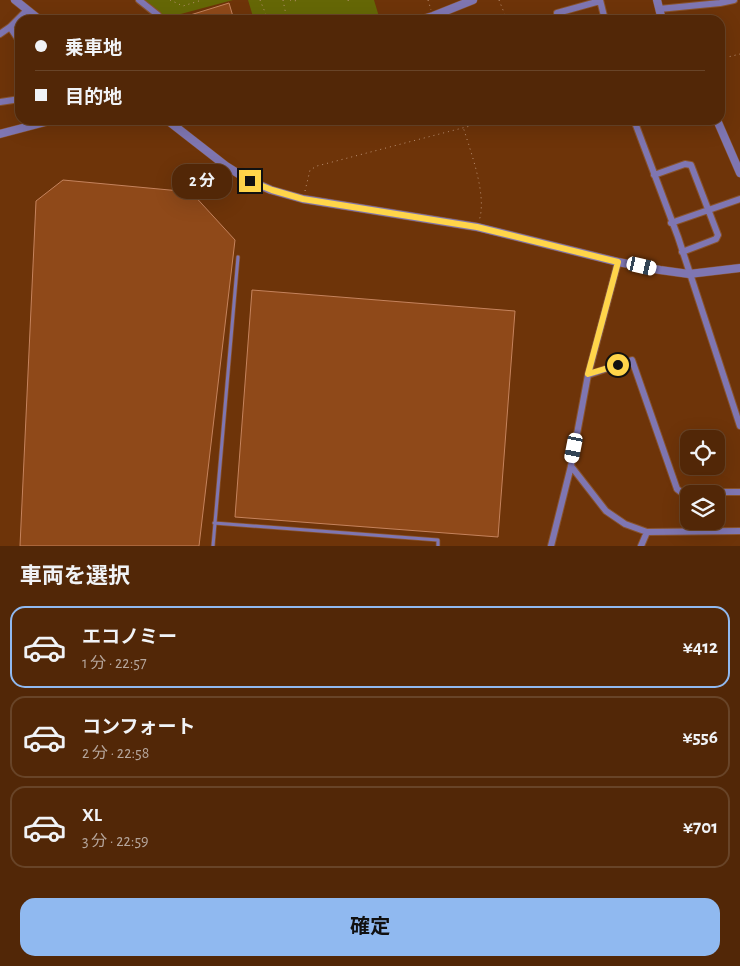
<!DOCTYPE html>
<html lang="ja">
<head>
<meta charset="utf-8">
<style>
  :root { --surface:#522707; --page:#5c3315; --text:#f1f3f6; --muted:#b5a59b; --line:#684428; --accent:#90b9f0 }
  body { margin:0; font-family:"Alegreya Sans","Noto Sans JP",sans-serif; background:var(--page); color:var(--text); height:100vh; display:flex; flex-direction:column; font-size:19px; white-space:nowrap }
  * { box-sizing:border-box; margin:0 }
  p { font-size:16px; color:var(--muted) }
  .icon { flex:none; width:28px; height:28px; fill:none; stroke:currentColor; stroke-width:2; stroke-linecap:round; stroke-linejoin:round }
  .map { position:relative; height:546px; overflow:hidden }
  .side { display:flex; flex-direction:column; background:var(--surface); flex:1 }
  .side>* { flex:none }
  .top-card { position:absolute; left:15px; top:15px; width:710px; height:110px; border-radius:15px; box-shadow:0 5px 20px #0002,0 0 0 1px var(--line); display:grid; align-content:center; height:110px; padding:0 20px; background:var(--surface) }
  .tools { position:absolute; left:680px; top:430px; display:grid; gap:10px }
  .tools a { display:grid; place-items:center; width:45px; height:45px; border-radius:10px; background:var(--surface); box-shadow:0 5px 20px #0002,0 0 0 1px var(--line); font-size:25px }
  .end { position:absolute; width:22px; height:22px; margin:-11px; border:6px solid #ffd54a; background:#111; box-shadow:0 0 0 2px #111 }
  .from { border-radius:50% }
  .bubble { position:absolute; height:35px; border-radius:15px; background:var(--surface); box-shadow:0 5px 20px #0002,0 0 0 1px var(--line); font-size:16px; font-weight:700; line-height:35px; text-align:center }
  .car { position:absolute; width:15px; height:30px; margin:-15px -8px; border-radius:6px; box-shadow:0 0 4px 1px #0007; background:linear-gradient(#fff 24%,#345 0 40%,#fff 0 76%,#345 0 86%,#fff 0) }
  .top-card b { display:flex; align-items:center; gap:18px; height:48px; font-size:19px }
  .top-card b+b { border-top:1px solid var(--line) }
  .top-card i { width:12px; height:12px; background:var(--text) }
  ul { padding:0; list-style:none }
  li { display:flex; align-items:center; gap:15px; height:82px; margin:0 10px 8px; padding:0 10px; border:2px solid var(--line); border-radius:15px }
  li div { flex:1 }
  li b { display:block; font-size:19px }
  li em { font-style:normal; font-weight:700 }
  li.on { border-color:var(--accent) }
  li>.icon { width:45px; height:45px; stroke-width:1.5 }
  h2 { padding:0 20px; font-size:22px; line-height:60px }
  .primary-button { display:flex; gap:10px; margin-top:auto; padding:10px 20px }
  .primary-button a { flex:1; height:58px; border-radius:15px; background:var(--accent); color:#111; font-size:20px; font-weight:700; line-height:58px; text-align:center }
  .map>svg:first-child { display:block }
</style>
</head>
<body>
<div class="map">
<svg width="740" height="546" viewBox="0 0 740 546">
  <rect width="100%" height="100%" fill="#6e3409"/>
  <!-- green -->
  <path fill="#656706" d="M143,0H233L162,19Z
    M248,0H374L380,20H254Z"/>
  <!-- building -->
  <path fill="#8f4919" stroke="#c5835d" d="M229,3L234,20H188L187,16Z
    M63,180L191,192L235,240L199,546H20L36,201Z
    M252,290L515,311L498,537L235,517Z"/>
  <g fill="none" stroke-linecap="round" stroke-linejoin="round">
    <defs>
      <path id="service" d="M214,523L438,540V546
        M213,546L238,257"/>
      <path id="minor" d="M139,0L158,15L160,20
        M600,0L605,20
        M659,9L720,3L734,0
        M559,20L557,13L600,1
        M10,27L20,42
        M0,34L10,27L27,10
        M0,102L20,99
        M634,120L678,237L740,426
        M654,175L685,164L691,165L718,235L716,239L682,252
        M671,223L740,199
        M588,375L632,360L677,489L681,492H740
        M571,466L606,511L625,524L647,532L740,531
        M551,546L571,466L588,375L618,262
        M641,546L647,532"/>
      <path id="tertiary" d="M15,0L40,20
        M657,0L662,20
        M419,20L433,16L473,0
        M167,120L226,166L250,181L271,190L303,199L477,227L618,262L660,270L689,274L740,268
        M717,120L740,173
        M0,134L53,120"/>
    </defs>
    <!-- service casing -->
    <use href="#service" stroke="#88532d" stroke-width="4.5"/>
    <!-- minor casing -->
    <use href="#minor" stroke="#88532d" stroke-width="8"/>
    <!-- tertiary casing -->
    <use href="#tertiary" stroke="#88532d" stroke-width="9"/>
    <!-- path -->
    <path stroke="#bc9275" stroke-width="1" stroke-dasharray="1 4" stroke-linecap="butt" d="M170,0L183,6L202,0
      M260,0L267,17L272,20
      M283,0L287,20
      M290,0L294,1L299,0
      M348,0L349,3
      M428,0L431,10
      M499,0L507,20
      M296,20L324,15L334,16
      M531,20L549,15
      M720,59L740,54
      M461,120C469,148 488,194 479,221
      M305,191L310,170L317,166L493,120"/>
    <!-- service -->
    <use href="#service" stroke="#7f76b2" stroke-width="3"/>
    <!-- minor -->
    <use href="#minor" stroke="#7f76b2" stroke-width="6"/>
    <!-- tertiary -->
    <use href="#tertiary" stroke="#7f76b2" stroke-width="8"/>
  </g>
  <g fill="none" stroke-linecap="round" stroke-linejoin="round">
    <!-- route -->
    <path stroke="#ffd54a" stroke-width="6" d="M250,181L272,190L303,199L477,227L618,262L588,374L618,365"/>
  </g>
</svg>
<div class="tools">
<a><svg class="icon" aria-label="locate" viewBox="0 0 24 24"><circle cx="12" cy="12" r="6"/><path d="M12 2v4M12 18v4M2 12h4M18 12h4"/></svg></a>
<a><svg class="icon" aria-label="layers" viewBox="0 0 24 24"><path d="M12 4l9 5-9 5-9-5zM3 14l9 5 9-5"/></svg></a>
</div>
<i class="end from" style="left:618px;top:365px"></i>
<i class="end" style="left:250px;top:181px"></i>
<div class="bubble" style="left:172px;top:164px;width:60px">2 分</div>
<i class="car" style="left:642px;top:266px;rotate:103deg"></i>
<i class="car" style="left:574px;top:448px;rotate:191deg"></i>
<div class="top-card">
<b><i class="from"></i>乗車地</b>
<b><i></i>目的地</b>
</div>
</div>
<section class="side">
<h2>車両を選択</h2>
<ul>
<li class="on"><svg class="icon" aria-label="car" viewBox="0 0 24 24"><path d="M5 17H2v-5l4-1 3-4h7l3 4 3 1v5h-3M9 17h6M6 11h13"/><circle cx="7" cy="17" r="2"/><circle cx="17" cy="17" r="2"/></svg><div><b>エコノミー</b><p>1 分 · 22:57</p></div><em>¥412</em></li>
<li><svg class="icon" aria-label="car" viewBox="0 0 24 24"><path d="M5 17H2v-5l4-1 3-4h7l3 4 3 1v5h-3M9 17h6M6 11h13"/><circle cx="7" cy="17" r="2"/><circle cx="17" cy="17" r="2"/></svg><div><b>コンフォート</b><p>2 分 · 22:58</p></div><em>¥556</em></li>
<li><svg class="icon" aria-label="car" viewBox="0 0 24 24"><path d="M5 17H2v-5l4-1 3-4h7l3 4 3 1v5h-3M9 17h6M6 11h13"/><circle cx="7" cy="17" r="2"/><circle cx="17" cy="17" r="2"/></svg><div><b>XL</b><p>3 分 · 22:59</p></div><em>¥701</em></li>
</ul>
<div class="primary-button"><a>確定</a></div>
</section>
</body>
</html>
